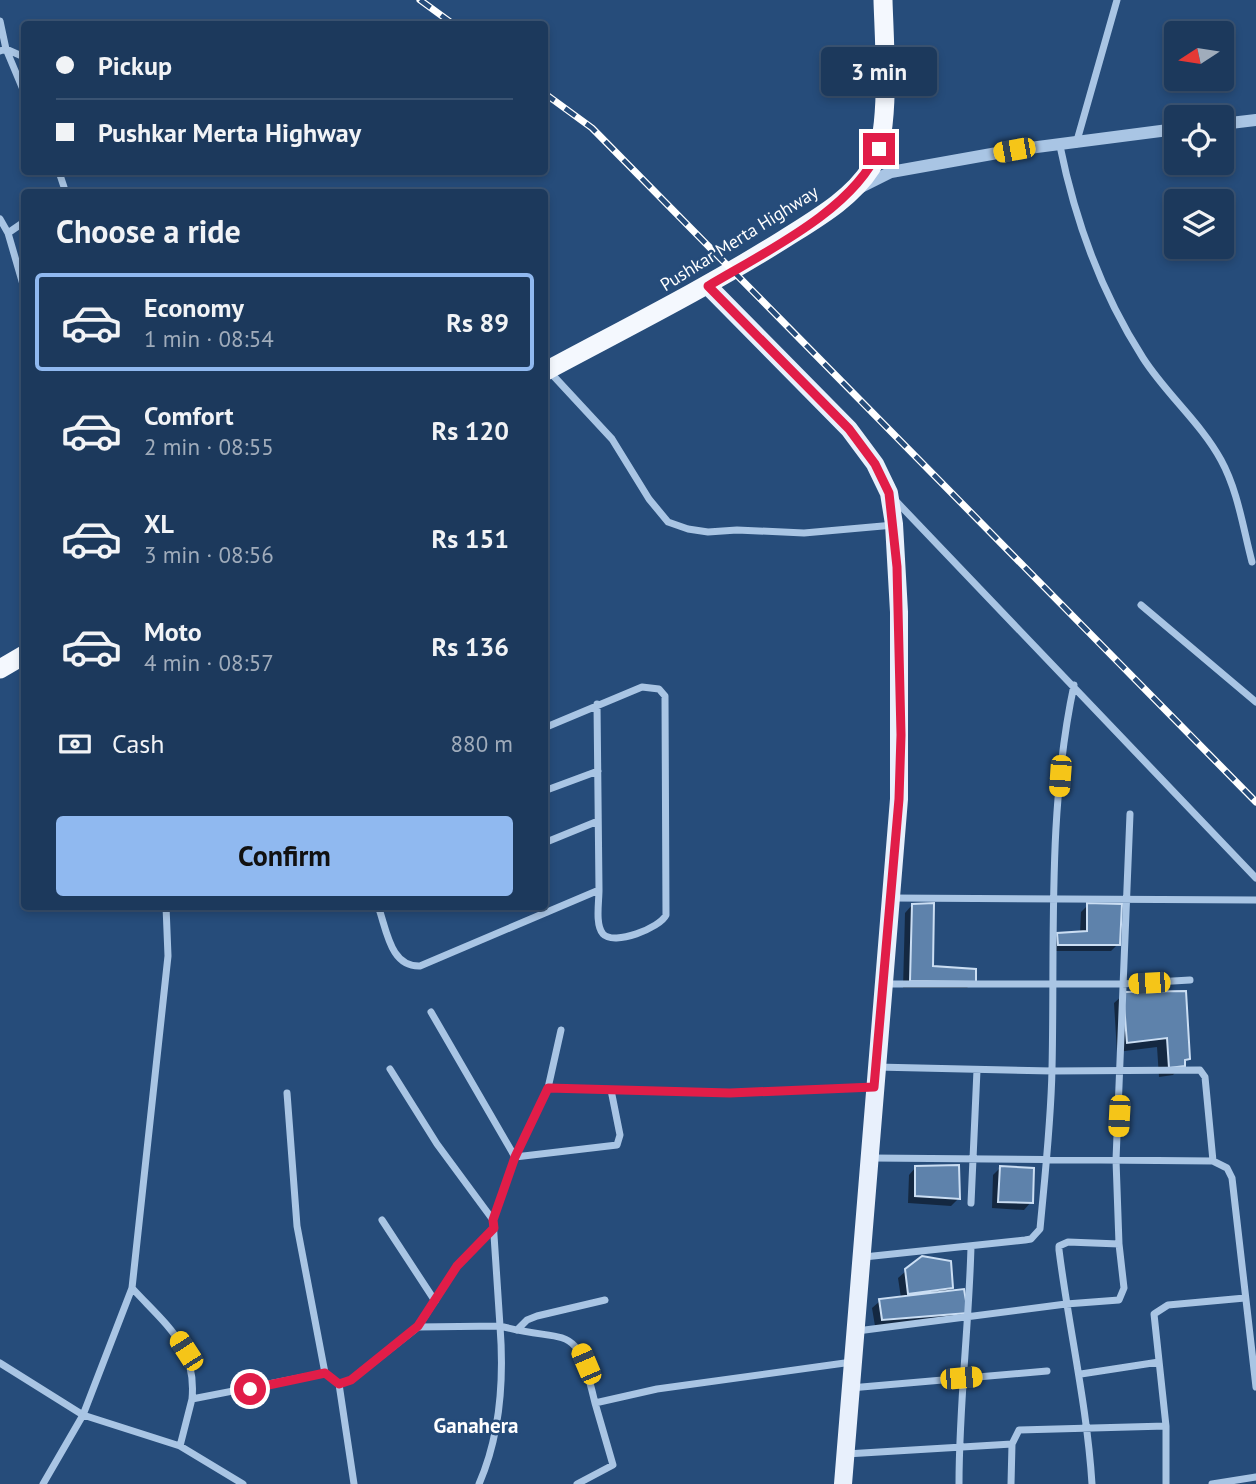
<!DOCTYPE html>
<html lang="en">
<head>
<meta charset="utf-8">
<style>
  :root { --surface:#1c395c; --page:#254062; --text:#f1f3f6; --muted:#a0acbb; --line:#3a5372; --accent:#90b9f0 }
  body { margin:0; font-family:"PT Sans",sans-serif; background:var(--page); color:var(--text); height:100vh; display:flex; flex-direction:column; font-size:26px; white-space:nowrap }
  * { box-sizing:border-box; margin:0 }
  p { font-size:23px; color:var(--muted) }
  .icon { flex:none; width:38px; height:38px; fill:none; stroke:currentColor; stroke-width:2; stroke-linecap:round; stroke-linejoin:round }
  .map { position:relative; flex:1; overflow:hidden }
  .side { position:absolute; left:21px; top:189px; width:527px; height:721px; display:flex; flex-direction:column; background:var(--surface); border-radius:7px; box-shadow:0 4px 10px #0003,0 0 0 2px var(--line) }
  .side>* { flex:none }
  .top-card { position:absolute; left:21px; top:21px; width:527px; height:154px; border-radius:7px; box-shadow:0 4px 10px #0003,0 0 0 2px var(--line); display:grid; align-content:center; height:154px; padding:0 35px; background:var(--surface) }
  .needle { width:46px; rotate:258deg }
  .fabs { position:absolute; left:1164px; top:21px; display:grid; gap:14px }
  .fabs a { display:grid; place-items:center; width:70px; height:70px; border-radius:7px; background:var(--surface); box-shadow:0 4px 10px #0003,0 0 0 2px var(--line); font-size:35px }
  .end { position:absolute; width:32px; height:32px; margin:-16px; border:9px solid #e11d48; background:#fff; box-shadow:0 0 0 4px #fff }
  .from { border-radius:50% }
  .bubble { position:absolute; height:49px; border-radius:7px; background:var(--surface); box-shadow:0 4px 10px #0003,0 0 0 2px var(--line); font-size:23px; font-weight:800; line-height:49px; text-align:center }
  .car { position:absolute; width:21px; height:42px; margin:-21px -10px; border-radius:9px; box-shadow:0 0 5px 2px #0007; background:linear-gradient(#f5c518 24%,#345 0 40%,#f5c518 0 76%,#345 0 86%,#f5c518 0) }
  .top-card b { display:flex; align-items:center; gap:24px; height:66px; font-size:26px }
  .top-card b+b { border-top:2px solid var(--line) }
  .top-card i { width:18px; height:18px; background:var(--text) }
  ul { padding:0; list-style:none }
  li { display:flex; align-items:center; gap:21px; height:98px; margin:0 14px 10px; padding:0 21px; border:4px solid transparent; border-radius:7px }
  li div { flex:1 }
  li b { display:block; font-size:26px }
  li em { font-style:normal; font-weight:800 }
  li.on { border-color:var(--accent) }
  li>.icon { width:63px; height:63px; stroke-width:1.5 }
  h2 { padding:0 35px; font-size:32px; line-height:84px }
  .pay { display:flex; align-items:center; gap:18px; height:77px; padding:0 35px; font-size:26px }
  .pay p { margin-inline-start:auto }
  .primary-button { display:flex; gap:14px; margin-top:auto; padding:14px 35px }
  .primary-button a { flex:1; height:80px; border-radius:7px; background:var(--accent); color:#111; font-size:28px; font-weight:800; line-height:80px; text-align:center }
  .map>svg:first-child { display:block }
</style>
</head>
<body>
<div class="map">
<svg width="1256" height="1484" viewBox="0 0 1256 1484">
  <rect width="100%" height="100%" fill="#264c7a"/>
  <!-- shadow -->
  <path fill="#0007" d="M912,905L931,968L974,981L967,988H903L905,913Z
    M1088,905L1118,944L1111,951H1051V942L1058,935L1080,934L1081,912Z
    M1124,994L1188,1058L1173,1075L1159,1077L1157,1047L1117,1052L1114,1003Z
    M916,1167L958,1199L951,1206L908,1203L909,1175Z
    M1001,1167L1031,1202L1024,1210L992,1208L993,1175Z
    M906,1271L952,1287L946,1293L966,1312L959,1320L875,1326L872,1308L880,1301L901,1298L898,1278Z"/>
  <!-- building -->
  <path fill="#5e82ab" stroke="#cbdef3" stroke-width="2" d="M934,903L933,966L976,969V982L910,981L912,904Z
    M1087,903L1122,904L1120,945H1058L1057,933L1087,931Z
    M1186,991L1190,1059L1185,1060V1066L1169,1068L1167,1038L1127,1043L1123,992Z
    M959,1165L960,1199L915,1196V1166Z
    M1000,1166L1034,1168L1033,1203L998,1202Z
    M922,1256L951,1261L953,1288L908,1294L905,1269Z
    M964,1289L968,1313L882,1320L879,1299Z"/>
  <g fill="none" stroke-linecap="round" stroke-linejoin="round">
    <!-- minor -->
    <path stroke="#a9c5e4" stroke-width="7" d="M0,21L6,49L24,92
      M0,51L6,49L24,57
      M1076,144L1117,0
      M1060,146C1075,220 1102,294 1143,358C1166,394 1201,423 1221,460C1238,491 1243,528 1252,562
      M59,172L64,187L62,192
      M0,219L8,233L24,288
      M8,233L24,222
      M548,370L612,439L649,499L668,522L688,529L708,532L737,530L804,533L894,525
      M894,499L1256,878
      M1141,605L1256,702
      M544,728L642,687L659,689L665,696L666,915C660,928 614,946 603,934C595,925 599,902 599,890
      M544,791L598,771
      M544,843L598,821
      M891,898L1256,900
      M378,906C387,930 390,967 420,966L599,890L597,704
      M883,984H1122L1190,980
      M431,1012L515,1157L617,1145L620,1135L611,1090
      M876,1067L1052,1071L1200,1070L1205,1077L1213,1161
      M390,1069L437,1144L493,1220
      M548,1088L730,1093L873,1087
      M287,1093L297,1226L325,1373
      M872,1158L1213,1161L1227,1168L1232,1178L1256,1387
      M971,1203L977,1070
      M382,1220L435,1301
      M864,1257L1025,1240L1031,1239L1040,1229C1045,1175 1051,1122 1052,1069C1055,941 1047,811 1074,685
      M132,1288C165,1324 197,1346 192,1399
      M418,1327L457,1266L494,1228
      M517,1330L527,1320L537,1316L605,1300
      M857,1331L1066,1304L1119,1300L1124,1288L1119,1244
      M0,1363L83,1415L180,1446L243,1484
      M1081,1374L1159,1362
      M339,1384L354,1484
      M850,1388L1047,1371
      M180,1446L192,1399L325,1373L339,1384L351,1380L418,1327L500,1326L493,1220L515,1157L548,1088L561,1030
      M846,1454L1012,1444
      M43,1484L83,1415L132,1288L168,956L166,906
      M479,1484C500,1436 504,1378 500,1326C571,1345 575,1318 595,1403L657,1389L852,1362
      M577,1484L613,1465L595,1403
      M959,1484C959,1404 969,1325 971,1246
      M1011,1484L1012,1444L1019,1430L1166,1426
      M1092,1484C1087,1405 1069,1329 1059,1250V1246L1068,1242L1119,1244L1116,1160L1130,814
      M1166,1484V1426L1154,1314L1168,1305L1245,1298
      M1212,1484L1256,1477"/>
    <!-- tertiary -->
    <path stroke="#a9c5e4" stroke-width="12" d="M1222,124L1256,120
      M861,187L891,172L1014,150L1176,129"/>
    <!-- primary -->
    <path stroke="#e8f0fc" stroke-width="18" d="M708,286L849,429L875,464L889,493L894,524L899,612V799L843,1484"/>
    <!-- trunk -->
    <path stroke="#f4f8fe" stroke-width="19" d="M544,372C624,329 704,289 781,241C812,221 851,200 871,168C892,136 884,40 883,0
      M0,669L24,655"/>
    <defs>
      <path id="rail" d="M420,0L453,24
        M544,93L592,128L1256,802"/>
    </defs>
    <!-- rail casing -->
    <use href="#rail" stroke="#fff" stroke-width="7"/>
    <!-- rail -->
    <use href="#rail" stroke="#264c7a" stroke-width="4.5" stroke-dasharray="13" stroke-linecap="butt"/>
  </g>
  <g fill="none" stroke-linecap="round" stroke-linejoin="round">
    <!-- route -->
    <path stroke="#e11d48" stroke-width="9" d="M250,1389L325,1373L339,1384L351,1380L418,1326L457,1266L494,1228L493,1220L515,1157L548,1088L730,1093L874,1087L899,799L901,735L897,567L889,493L875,464L849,429L708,286C763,253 854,210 879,149"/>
  </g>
  <g text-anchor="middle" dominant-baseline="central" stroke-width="5" stroke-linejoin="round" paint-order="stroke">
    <!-- street labels -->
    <g font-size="18" fill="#fff" stroke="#264c7a">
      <text transform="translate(739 238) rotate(-32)">Pushkar Merta Highway</text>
    </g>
    <!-- quarter labels -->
    <g font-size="21" font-weight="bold" fill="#fff" stroke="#264c7a">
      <text x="476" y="1425">Ganahera</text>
    </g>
  </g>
</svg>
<div class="fabs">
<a><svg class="needle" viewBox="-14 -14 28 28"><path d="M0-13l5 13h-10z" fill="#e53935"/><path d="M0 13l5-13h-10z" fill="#a0acbb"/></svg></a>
<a><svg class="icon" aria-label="locate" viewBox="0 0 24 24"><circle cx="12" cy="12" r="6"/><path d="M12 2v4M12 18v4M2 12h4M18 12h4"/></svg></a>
<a><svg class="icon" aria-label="layers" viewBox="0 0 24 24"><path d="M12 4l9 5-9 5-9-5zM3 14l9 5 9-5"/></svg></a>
</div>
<i class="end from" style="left:250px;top:1389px"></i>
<i class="end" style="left:879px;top:149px"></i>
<div class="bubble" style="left:821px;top:47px;width:116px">3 min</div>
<i class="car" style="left:1014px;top:150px;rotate:260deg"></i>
<i class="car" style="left:1060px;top:776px;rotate:184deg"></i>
<i class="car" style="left:1149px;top:983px;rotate:267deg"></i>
<i class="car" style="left:1119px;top:1116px;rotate:183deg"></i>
<i class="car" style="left:186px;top:1351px;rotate:327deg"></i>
<i class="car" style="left:586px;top:1364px;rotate:337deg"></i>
<i class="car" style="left:961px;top:1378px;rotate:85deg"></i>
<div class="top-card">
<b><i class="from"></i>Pickup</b>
<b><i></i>Pushkar Merta Highway</b>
</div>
<section class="side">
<h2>Choose a ride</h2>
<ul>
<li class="on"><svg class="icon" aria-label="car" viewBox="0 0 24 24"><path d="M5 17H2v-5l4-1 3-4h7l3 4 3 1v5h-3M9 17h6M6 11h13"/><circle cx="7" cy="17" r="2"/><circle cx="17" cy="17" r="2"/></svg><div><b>Economy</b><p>1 min · 08:54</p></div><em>Rs 89</em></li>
<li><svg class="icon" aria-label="car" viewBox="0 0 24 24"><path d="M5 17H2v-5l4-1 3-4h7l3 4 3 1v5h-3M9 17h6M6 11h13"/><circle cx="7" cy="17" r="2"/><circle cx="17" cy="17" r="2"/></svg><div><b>Comfort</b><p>2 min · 08:55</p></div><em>Rs 120</em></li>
<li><svg class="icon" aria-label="car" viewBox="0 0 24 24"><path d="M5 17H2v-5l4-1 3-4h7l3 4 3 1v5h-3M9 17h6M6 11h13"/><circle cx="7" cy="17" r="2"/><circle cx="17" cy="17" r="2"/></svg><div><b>XL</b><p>3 min · 08:56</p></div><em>Rs 151</em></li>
<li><svg class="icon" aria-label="car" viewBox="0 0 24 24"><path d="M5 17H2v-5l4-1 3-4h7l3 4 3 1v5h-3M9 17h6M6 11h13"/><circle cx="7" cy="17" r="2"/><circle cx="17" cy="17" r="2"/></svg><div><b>Moto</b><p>4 min · 08:57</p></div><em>Rs 136</em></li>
</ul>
<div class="pay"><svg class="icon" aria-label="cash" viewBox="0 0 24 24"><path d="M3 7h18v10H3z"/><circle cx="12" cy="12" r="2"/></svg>Cash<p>880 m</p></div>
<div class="primary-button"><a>Confirm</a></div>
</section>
</div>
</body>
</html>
